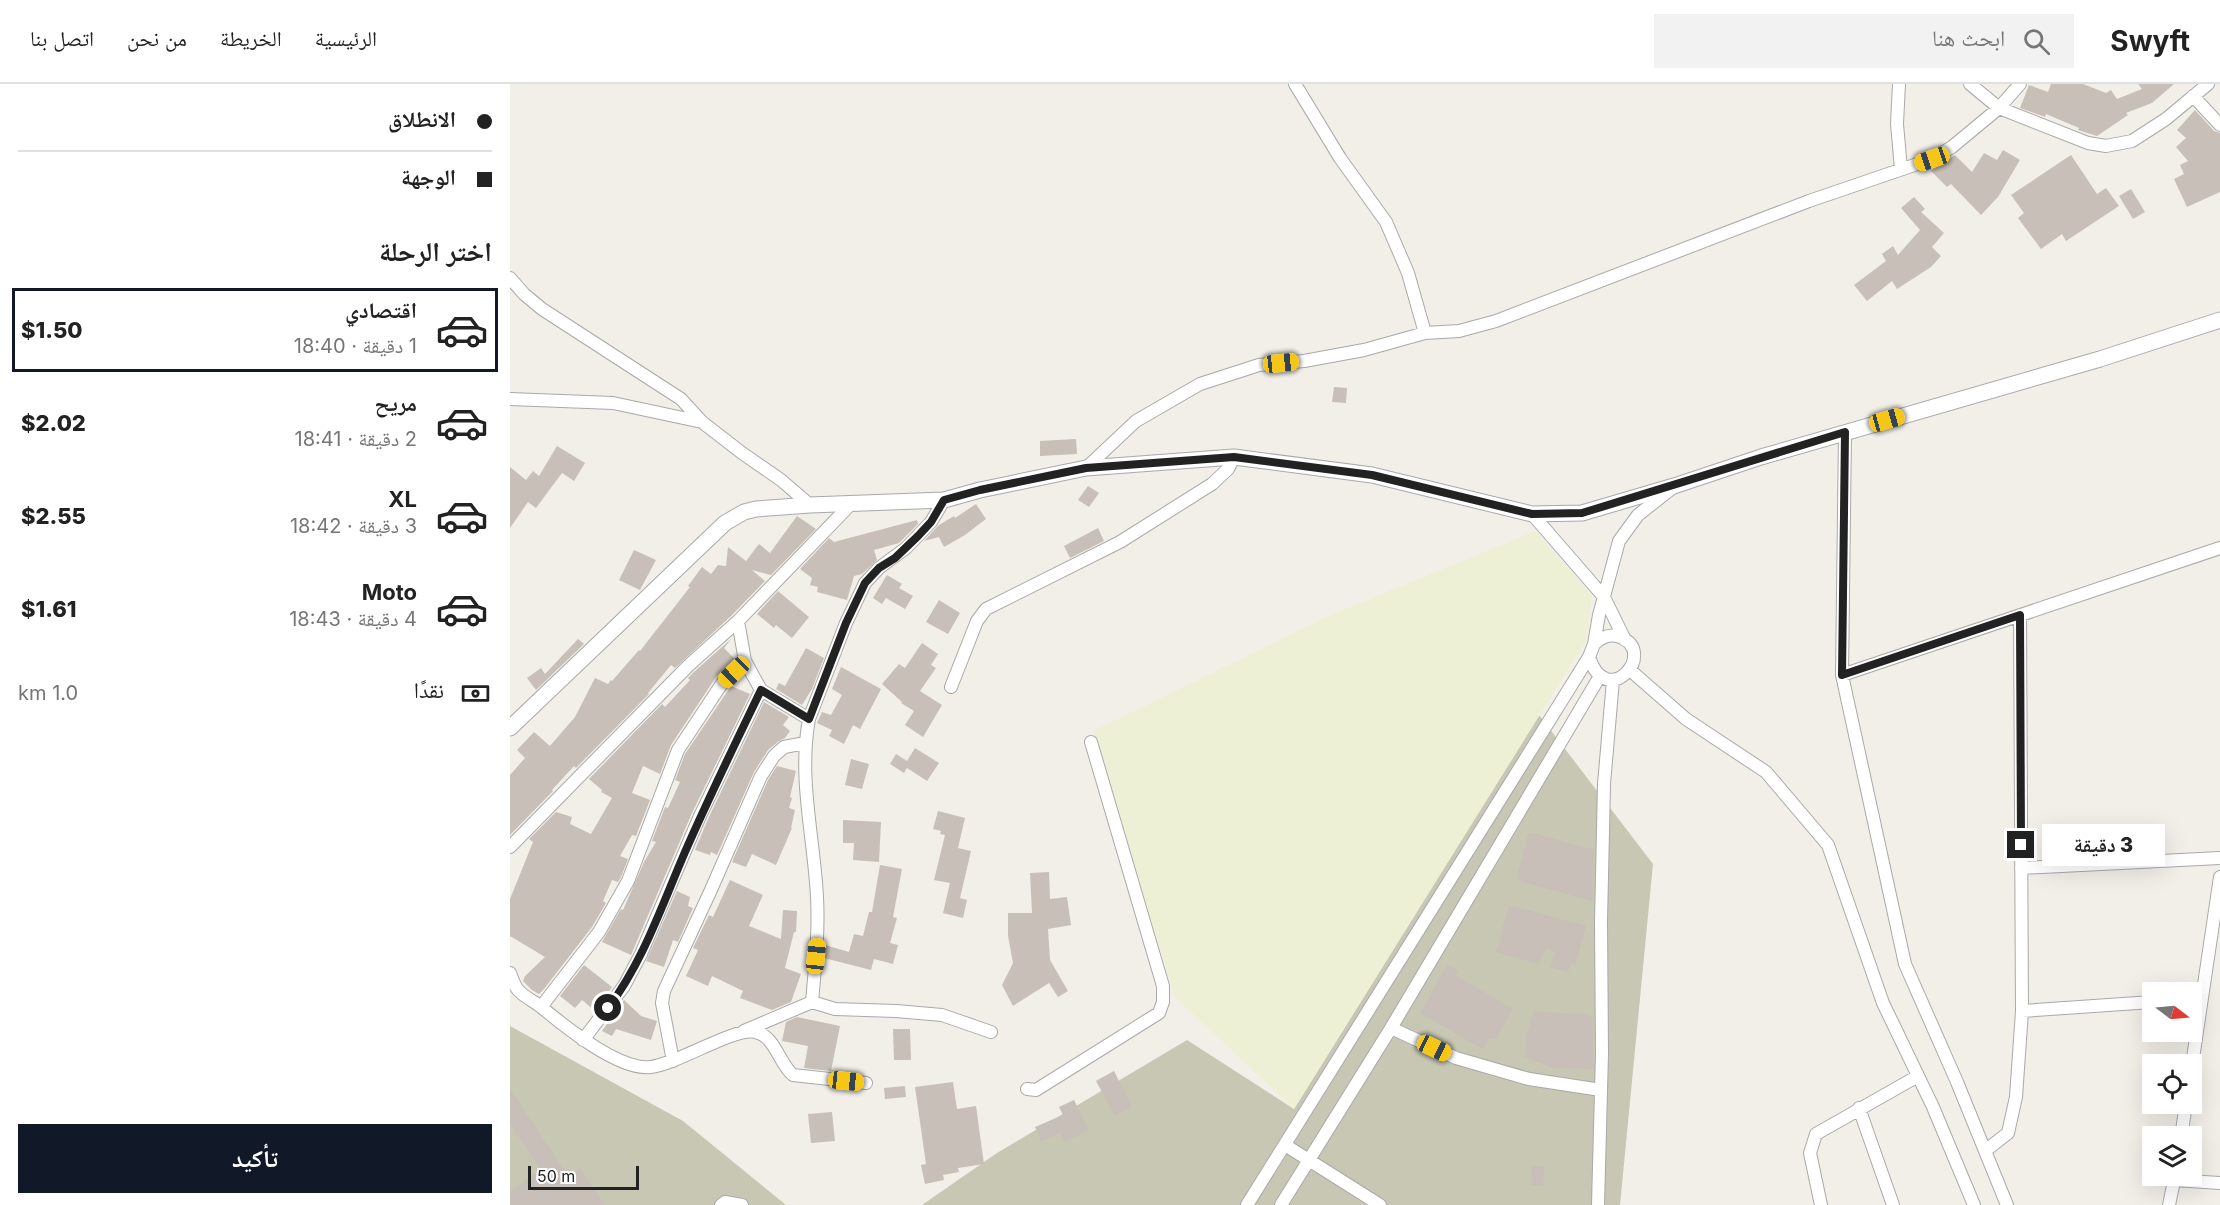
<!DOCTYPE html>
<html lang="ar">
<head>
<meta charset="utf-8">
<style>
  :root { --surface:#fff; --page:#f2f2f2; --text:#222; --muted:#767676; --line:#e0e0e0; --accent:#111827 }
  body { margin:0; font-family:Inter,"Noto Naskh Arabic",sans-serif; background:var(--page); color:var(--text); direction:rtl; height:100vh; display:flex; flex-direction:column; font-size:22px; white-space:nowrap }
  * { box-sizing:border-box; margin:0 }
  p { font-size:20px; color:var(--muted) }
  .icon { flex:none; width:33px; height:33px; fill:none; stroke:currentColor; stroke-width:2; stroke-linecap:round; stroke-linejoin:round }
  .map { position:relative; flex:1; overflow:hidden; direction:ltr }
  .drawer { display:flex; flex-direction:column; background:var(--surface); width:510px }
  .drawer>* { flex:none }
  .hud { display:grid; align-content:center; height:132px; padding:0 18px; background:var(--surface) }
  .needle { width:39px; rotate:106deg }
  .fabs { position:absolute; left:1632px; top:898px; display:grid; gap:12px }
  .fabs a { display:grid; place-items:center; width:60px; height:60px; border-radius:0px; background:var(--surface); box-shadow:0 6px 24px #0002; font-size:30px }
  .scale { position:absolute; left:18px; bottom:15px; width:111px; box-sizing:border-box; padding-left:6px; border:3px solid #222; border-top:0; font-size:16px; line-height:21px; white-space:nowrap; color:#222; -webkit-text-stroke:4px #fff; paint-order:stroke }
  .end { position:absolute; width:27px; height:27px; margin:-14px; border:8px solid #222; background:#fff; box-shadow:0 0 0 3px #fff }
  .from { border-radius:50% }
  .bubble { position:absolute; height:42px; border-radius:0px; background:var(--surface); box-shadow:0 6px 24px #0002; font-size:20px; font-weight:800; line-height:42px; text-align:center; direction:rtl }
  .car { position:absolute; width:18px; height:36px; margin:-18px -9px; border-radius:8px; box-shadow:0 0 4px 2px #0007; background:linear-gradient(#f5c518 24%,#345 0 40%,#f5c518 0 76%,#345 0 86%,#f5c518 0) }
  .hud b { display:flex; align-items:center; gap:21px; height:57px; font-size:22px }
  .hud b+b { border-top:2px solid var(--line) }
  .hud i { width:15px; height:15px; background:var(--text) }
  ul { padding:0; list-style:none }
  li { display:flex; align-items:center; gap:18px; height:84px; margin:0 12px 9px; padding:0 6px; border:3px solid transparent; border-radius:0px }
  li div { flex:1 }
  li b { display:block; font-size:22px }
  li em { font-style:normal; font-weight:800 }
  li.selected { border-color:var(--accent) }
  li>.icon { width:54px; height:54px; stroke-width:1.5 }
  h2 { padding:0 18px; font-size:27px; line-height:72px }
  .pay { display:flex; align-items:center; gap:15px; height:66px; padding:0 18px; font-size:22px }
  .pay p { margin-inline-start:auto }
  .cta { display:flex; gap:12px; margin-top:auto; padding:12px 18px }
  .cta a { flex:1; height:69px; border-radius:0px; background:var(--accent); color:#fff; font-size:24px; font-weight:800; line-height:69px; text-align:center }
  header { display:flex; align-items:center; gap:36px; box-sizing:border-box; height:84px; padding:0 30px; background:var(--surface); border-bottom:2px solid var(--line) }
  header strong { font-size:28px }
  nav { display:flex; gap:33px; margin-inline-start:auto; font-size:21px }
  .search { width:420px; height:54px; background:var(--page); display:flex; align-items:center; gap:15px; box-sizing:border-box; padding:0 21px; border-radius:0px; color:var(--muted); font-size:22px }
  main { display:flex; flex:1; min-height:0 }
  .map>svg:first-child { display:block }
</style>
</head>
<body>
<header>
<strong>Swyft</strong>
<div class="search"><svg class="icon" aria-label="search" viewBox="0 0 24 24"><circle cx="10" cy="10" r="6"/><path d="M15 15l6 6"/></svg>ابحث هنا</div>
<nav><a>الرئيسية</a><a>الخريطة</a><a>من نحن</a><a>اتصل بنا</a></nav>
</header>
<main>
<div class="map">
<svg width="1710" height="1121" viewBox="0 0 1710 1121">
  <rect width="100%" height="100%" fill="#f2efe9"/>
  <!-- construction -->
  <path fill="#c7c7b4" d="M1029,631L1143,780L1110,1121H412L487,1069L677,956L784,1025Z
    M0,942L173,1037L276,1121H0Z"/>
  <!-- farmland -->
  <path fill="#eef0d5" d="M1025,447L1082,512L1076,557L784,1025L665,913L583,647L818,532Z"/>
  <!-- building -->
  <path fill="#c7bfb8" d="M1541,0H1573L1596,9L1601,6L1607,15L1632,5L1628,0H1664L1642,19L1616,29L1618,31L1587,52L1568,46L1569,44L1536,30L1535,33L1510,24L1519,1L1538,8Z
    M1685,26L1704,47L1710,49V108L1677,123L1664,95L1674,90L1670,81L1678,77L1666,63L1676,54L1667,46Z
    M1493,66L1510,76L1488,113L1471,131L1441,100L1437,103L1421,87L1445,71L1462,88L1474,69L1487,76Z
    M1561,71L1587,110L1596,104L1609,122L1556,157L1552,150L1531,165L1508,134L1514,129L1501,111Z
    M1621,105L1635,128L1623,135L1609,112Z
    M1404,113L1415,125L1411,128L1434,149L1422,163L1431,172L1421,183L1387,205L1382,197L1357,217L1344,201L1376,177L1372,170L1383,162L1388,171L1410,146L1391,124Z
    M824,303L837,304L836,319L822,318Z
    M566,355L567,370L530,372V357Z
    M47,362L75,379L64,397L52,389L26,424L18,418L0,444V383L16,396L23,387L29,392Z
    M578,402L589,409L579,423L568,416Z
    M466,420L476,435L455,451L434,463L429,453L414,457L429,441L444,432L445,434Z
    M287,432L306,445L261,491L242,486L255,497L222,531L165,584L161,581L138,609L139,610L66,684L64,682L42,706L43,707L0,751V691L15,674L7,666L24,648L40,662L65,633L85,594L98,600L101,596L102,597L129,566L130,567L180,503L178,502L192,483L201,490L208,481L216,482L218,463L236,477L249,460L260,469Z
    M407,436L408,440L389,459L364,466L367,476L352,490L344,492L337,516L307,508L308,503L300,501L302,494L290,485L319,454L324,458Z
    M588,444L594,457L560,474L554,462Z
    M124,466L146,476L130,506L109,496Z
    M377,491L392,500L389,504L403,512L395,525L376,514L372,520L363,514Z
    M268,507L299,533L282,554L266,541L264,544L247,530Z
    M429,516L450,529L438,550L416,538Z
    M68,555L74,560L26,606L17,594L31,584L35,590Z
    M221,555L214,564L225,575L206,593L161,661L150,690L133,682L122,709L140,716L126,752L122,751L110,772L118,775L111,793L108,798L102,796L93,817L96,819L82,843L34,905L29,910L22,906L13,897L15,892L35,873L0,852V815L23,758L19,755L46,728L62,733L60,740L81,750L102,714L91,708L92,706L79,695L152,620L155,623L180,596L178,594L185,587Z
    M412,559L428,570L421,581L426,584L410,607L432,621L413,653L395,641L404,627L391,619L392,618L372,600L389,580L395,584Z
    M296,564L314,574L302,605L292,621L266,605L269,599L275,602Z
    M331,583L371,605L350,645L343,641L334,660L319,652L322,646L307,639L312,628L321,631L332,611L322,605Z
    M221,602L240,610L182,729L121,871L92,858L111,825L113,826L134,778L146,758L142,757L155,723L158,724L170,698L165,696L175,670Z
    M254,618L279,633L273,641L280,647L275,654L269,657L258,666L244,688L207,771L201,768L200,771L185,766L198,735Z
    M405,664L429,679L417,697L397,684L394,689L380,680L386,670L397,677Z
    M341,675L359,680L352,705L335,701Z
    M267,682L286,687L280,713L282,714L279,724L285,726L281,744H282L266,781L242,770L236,783L222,778L258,696Z
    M428,727L455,734L448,764L461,767L450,814L457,816L453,834L433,829L440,799L424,796L435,751L430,750L431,747L423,745Z
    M333,736L371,738L369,778L343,776L344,759H333Z
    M1019,748L1084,766L1082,817L1006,796Z
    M370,781L392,785L383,833L387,834L380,859L388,861L383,880L364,875L361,886L314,874L315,861L339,868L344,850L353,852L359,828H362Z
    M539,788L540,815L557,813L561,841L538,845L540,876L558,907L548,913L539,899L503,922L492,901L503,879L498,852V829H522L520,789Z
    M220,796L253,811L239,842L271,855L273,826L287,827L286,848H284L275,884L291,890L281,918L262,926L230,914L233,907L202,892L198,902L176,892L188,866L183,864L199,831L203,833Z
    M167,807L180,813L178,822L183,824L168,858L163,856L154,883L136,877Z
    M999,821L1076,842L1065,881L1061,879L1058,888L1040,883L1046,868L1037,864L1028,880L986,868Z
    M74,881L102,903L85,927L72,916L65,924L50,912Z
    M937,881L948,887L945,891L1003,925L985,956L980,953L973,965L910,929Z
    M114,916L131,932L147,937L141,956L106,945L102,952L92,947Z
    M1024,928L1074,930L1083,934V985L1043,984L1015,973L1016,951Z
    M287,933L330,942L321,987L294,984L298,962L272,957L276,938Z
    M383,945H400L401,976H384Z
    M604,987L622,1023L605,1032L586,997Z
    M443,998L447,1025L466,1022L474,1080L448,1084L449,1088L433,1091L434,1096L415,1100L411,1081L416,1080L405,1003Z
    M395,1002L396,1013L375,1015L374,1004Z
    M0,1005L58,1092L70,1084L95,1121H0V1107L31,1086L0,1040Z
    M564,1016L579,1046L554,1058L550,1049L531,1057L525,1043L553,1031L549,1023Z
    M322,1028L325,1057L301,1059L298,1030Z
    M1022,1082H1034L1033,1102L1021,1101Z"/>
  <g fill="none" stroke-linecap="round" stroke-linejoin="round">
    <defs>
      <path id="minor" d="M785,0L830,74L876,138L898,189L915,249
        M1389,0L1387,40L1391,85
        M1460,0L1489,24L1578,59L1596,62L1622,57L1656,35L1698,0
        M1683,12L1710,41
        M0,194L14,210L32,225L171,315L192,338L232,369L271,396L300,421
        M0,315L103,319L192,338
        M1335,348L1332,591L1395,880L1447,998L1497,1121
        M576,384L626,337L690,300L749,281L794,277L854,266L915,249L949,247L986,237L1299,117L1422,75L1442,63L1489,24L1510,0
        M1022,430L1094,513L1115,556
        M1084,560C1092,553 1100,549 1110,553C1149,568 1097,628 1079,573L1084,560L1089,531L1109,457L1128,431L1161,405
        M1120,586L1176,635L1256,688L1318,761L1373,919L1423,1023L1464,1121
        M1332,591L1710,464
        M441,603L467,537L476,525L610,458L702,400L718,385L724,373
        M299,635L336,539L355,499L369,484L396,464L421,438L434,416
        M0,763L179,581L228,537L340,421
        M1511,784L1710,774
        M0,889C2,894 4,901 8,906C13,912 23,917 30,922C54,942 109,987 141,983C170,979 224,943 245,948C265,951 269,980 283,991L356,999
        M302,918L325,925L386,927L432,931L481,948
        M31,923L89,848L118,797L168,666L213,598L235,577L228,537
        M1512,927L1642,918
        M881,944L946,974L1019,995L1091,1006
        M234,947L302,918C305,883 309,848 307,813C304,753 288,695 299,635L251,606L235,577
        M73,956L114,902L131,870L190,732L251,606
        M163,977L152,919L154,907L200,808L251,692L264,672L274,663L295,659
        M1682,981L1710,793
        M517,1005L526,1006L649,929L653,918V902L581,658
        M1349,1024L1383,1121
        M1671,1053L1676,1020
        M775,1061L870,1121
        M1475,1067L1498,1049L1506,1013L1512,927L1510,531
        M1664,1096L1710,1099
        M211,1121L215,1118L232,1121
        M737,1121L1079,573
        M771,1121L881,944L1090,592
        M1088,1121L1092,969L1091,838L1094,700L1103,596
        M1311,1121L1300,1069L1306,1050L1408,992
        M1659,1121L1665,1092"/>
      <path id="tertiary" d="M0,644L215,439L234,428L246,425L300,421L434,416L470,406L576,384L724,373L862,391L1022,430L1072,429L1164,402L1251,373L1590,275L1710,236"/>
    </defs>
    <!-- minor casing -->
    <use href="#minor" stroke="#a9a9a9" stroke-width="14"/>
    <!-- tertiary casing -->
    <use href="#tertiary" stroke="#a9a9a9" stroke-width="17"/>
    <!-- minor -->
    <use href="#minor" stroke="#fff" stroke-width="12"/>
    <!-- tertiary -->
    <use href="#tertiary" stroke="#fff" stroke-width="15"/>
  </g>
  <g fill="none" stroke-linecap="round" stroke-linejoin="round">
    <!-- route -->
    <path stroke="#222" stroke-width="8" d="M98,924C133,878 152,821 175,768C199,713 225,660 251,606L299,635L336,539L355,499L369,484L385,474L408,452L421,438L434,416L470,406L576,384L724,373L862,391L1022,430L1072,429L1335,348L1332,591L1510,531L1511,761"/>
  </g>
</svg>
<div class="fabs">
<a><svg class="needle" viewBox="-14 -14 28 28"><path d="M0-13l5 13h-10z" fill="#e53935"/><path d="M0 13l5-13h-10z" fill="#767676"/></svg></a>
<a><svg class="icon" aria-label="locate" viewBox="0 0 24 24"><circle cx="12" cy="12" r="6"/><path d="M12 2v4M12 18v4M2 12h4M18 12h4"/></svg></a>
<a><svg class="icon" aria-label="layers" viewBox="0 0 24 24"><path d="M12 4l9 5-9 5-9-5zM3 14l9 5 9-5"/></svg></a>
</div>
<div class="scale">50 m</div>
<i class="end from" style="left:98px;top:924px"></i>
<i class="end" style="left:1511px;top:761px"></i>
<div class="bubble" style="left:1532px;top:740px;width:123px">3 دقيقة</div>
<i class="car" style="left:1422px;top:75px;rotate:251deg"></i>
<i class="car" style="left:771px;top:279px;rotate:84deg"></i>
<i class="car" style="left:1377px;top:336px;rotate:74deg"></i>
<i class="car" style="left:224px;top:588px;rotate:226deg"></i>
<i class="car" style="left:306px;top:872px;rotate:6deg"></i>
<i class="car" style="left:924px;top:964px;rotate:115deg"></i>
<i class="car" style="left:336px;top:997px;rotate:96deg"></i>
</div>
<section class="drawer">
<div class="hud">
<b><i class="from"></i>الانطلاق</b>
<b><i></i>الوجهة</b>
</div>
<h2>اختر الرحلة</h2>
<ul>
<li class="selected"><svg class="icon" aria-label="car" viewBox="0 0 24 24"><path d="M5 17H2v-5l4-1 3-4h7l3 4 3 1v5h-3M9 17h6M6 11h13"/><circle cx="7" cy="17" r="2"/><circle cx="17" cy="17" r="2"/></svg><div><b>اقتصادي</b><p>1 دقيقة · 18:40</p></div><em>$1.50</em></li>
<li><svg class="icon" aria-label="car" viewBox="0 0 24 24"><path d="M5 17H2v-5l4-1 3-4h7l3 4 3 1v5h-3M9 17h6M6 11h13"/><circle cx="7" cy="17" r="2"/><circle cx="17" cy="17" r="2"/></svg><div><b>مريح</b><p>2 دقيقة · 18:41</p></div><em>$2.02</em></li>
<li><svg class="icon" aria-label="car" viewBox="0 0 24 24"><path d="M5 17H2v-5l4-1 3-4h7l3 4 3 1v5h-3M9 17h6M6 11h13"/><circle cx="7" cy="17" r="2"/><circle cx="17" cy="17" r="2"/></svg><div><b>XL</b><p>3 دقيقة · 18:42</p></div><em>$2.55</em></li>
<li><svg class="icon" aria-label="car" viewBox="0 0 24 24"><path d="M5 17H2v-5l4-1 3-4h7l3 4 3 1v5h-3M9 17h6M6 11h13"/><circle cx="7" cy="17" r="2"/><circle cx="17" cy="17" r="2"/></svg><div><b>Moto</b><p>4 دقيقة · 18:43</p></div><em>$1.61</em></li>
</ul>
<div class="pay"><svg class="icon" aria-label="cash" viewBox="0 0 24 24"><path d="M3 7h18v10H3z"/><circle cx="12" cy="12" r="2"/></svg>نقدًا<p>1.0 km</p></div>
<div class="cta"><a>تأكيد</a></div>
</section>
</main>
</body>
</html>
